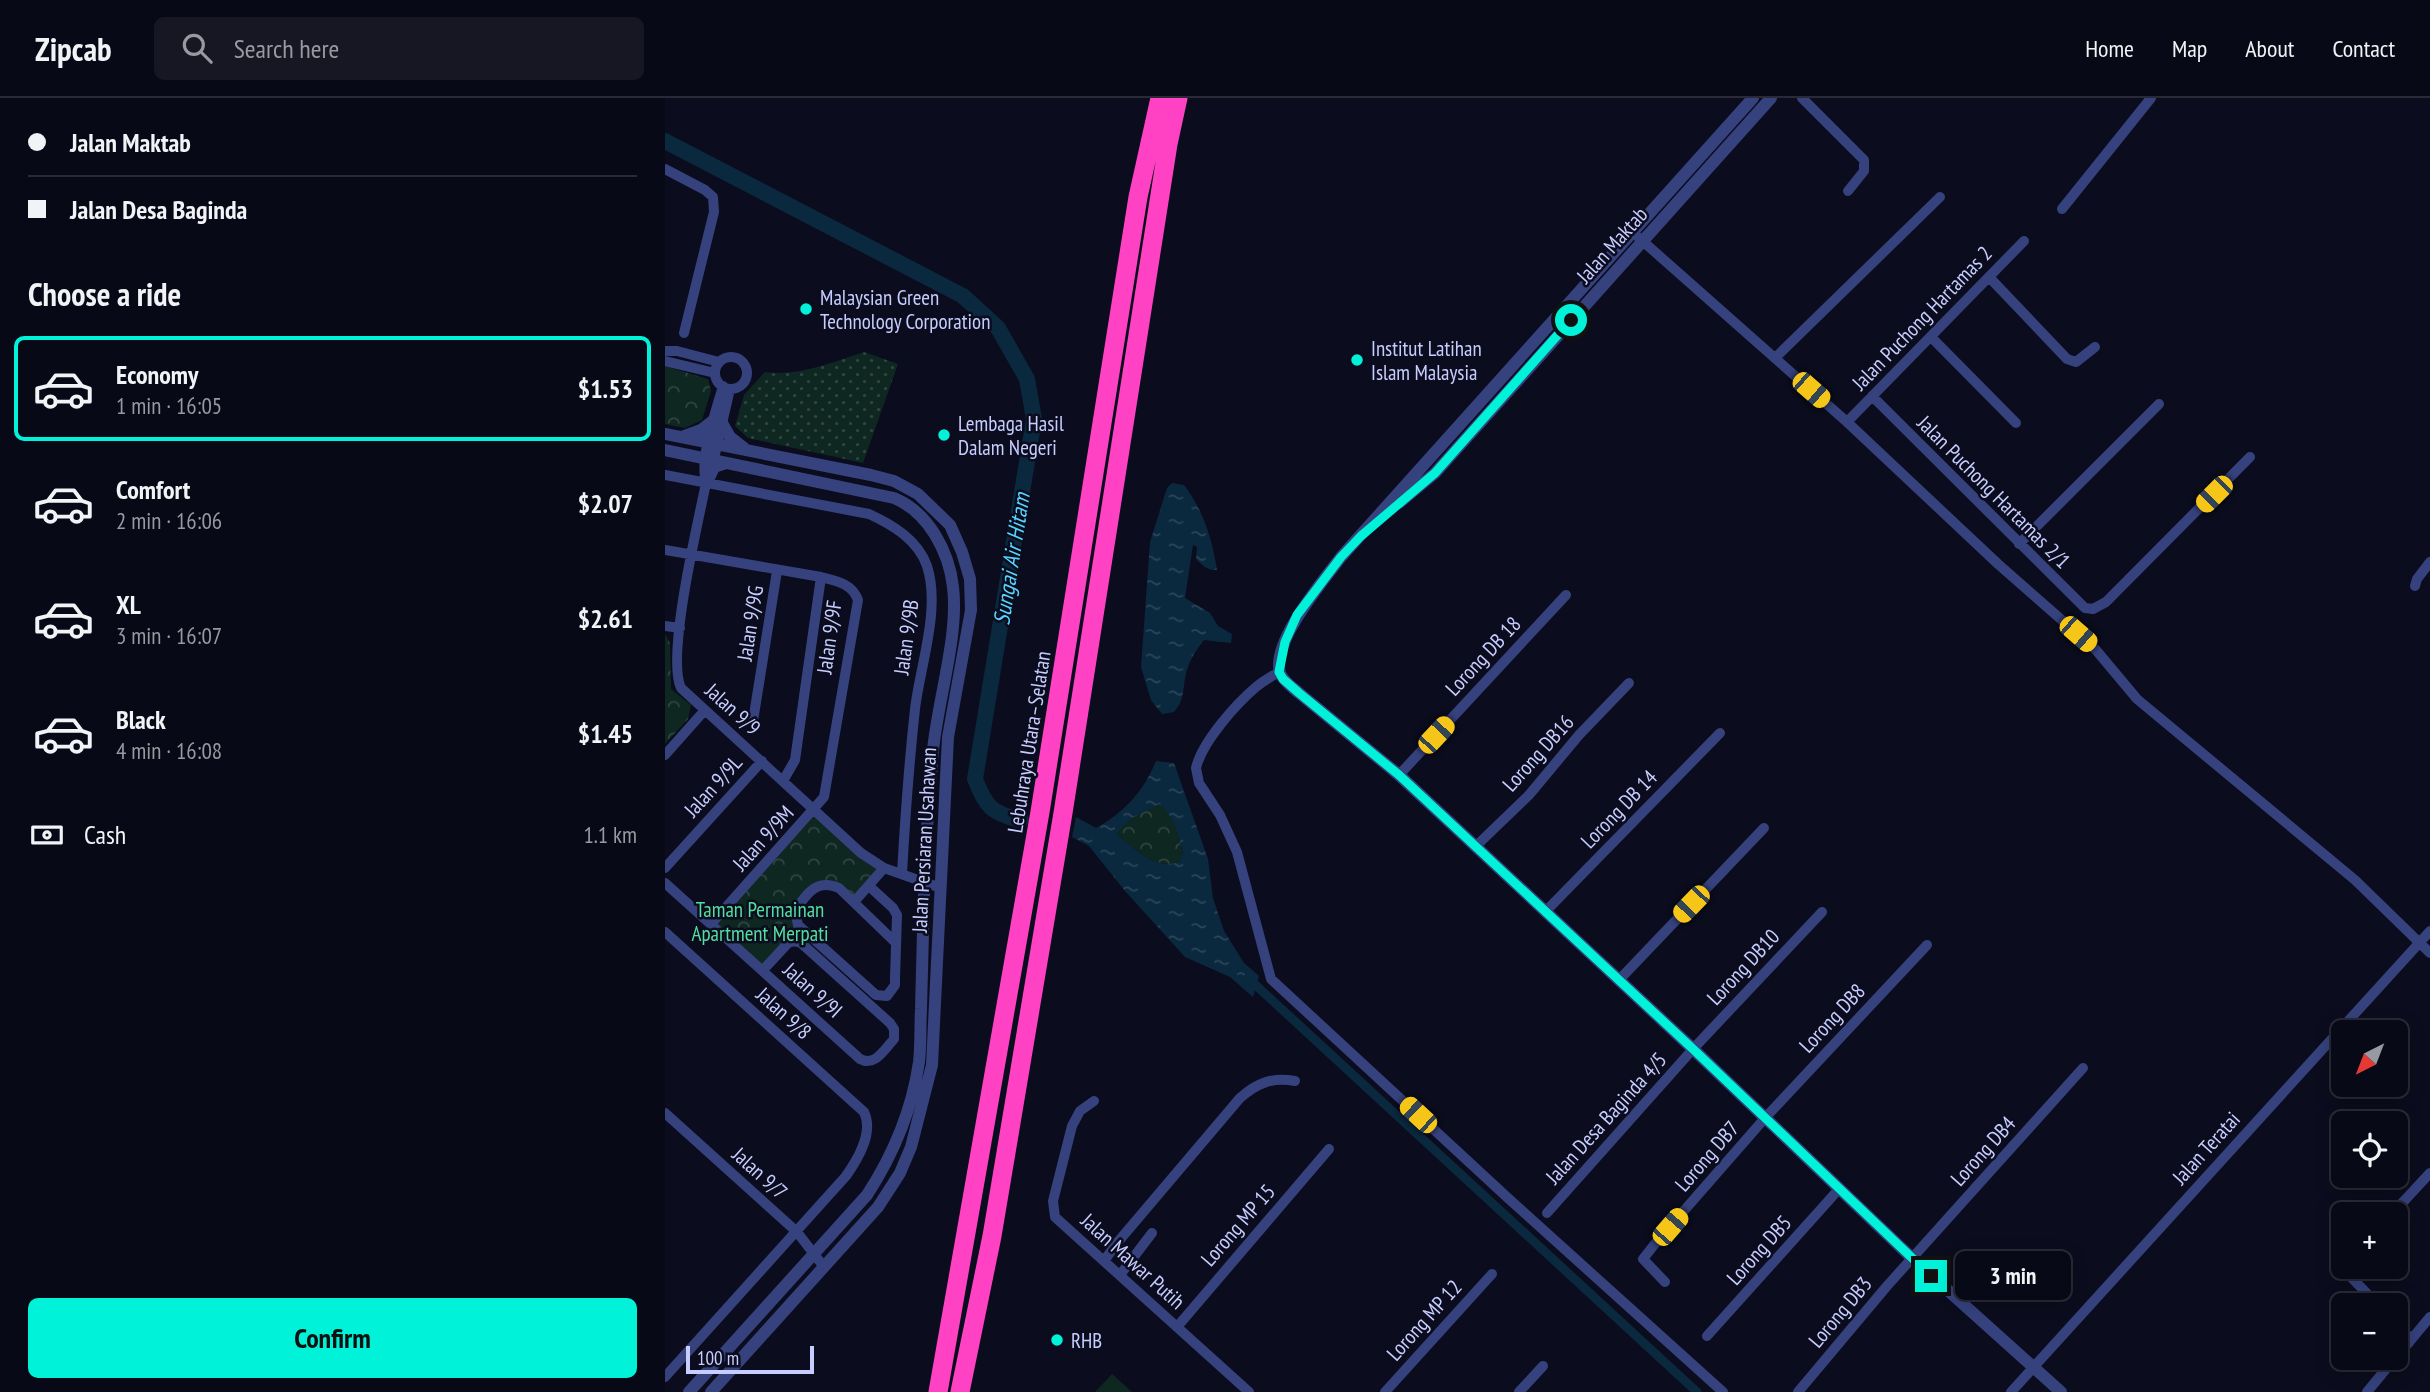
<!DOCTYPE html>
<html lang="en">
<head>
<meta charset="utf-8">
<style>
  :root { --surface:#080916; --page:#161723; --text:#f1f3f6; --muted:#989aa1; --line:#292a35; --accent:#00f2d8 }
  body { margin:0; font-family:"PT Sans Narrow",sans-serif; background:var(--page); color:var(--text); height:100vh; display:flex; flex-direction:column; font-size:26px; white-space:nowrap }
  * { box-sizing:border-box; margin:0 }
  p { font-size:23px; color:var(--muted) }
  .icon { flex:none; width:38px; height:38px; fill:none; stroke:currentColor; stroke-width:2; stroke-linecap:round; stroke-linejoin:round }
  .map { position:relative; flex:1; overflow:hidden }
  .panel { display:flex; flex-direction:column; background:var(--surface); width:665px }
  .panel>* { flex:none }
  .banner { display:grid; align-content:center; height:154px; padding:0 28px; background:var(--surface) }
  .needle { width:46px; rotate:222deg }
  .buttons { position:absolute; left:1666px; top:922px; display:grid; gap:14px }
  .buttons a { display:grid; place-items:center; width:77px; height:77px; border-radius:10px; background:var(--surface); box-shadow:0 4px 18px #0003,0 0 0 2px var(--line); font-size:35px }
  .scale { position:absolute; left:21px; bottom:18px; width:128px; box-sizing:border-box; padding-left:7px; border:4px solid #c7cdff; border-top:0; font-size:19px; line-height:24px; white-space:nowrap; color:#c7cdff; -webkit-text-stroke:5px #0b0c1d; paint-order:stroke }
  .end { position:absolute; width:32px; height:32px; margin:-16px; border:9px solid #00f2d8; background:#111; box-shadow:0 0 0 4px #111 }
  .from { border-radius:50% }
  .bubble { position:absolute; height:49px; border-radius:10px; background:var(--surface); box-shadow:0 4px 18px #0003,0 0 0 2px var(--line); font-size:23px; font-weight:600; line-height:49px; text-align:center }
  .car { position:absolute; width:21px; height:42px; margin:-21px -10px; border-radius:9px; box-shadow:0 0 5px 2px #0007; background:linear-gradient(#f5c518 24%,#345 0 40%,#f5c518 0 76%,#345 0 86%,#f5c518 0) }
  .banner b { display:flex; align-items:center; gap:24px; height:66px; font-size:26px }
  .banner b+b { border-top:2px solid var(--line) }
  .banner i { width:18px; height:18px; background:var(--text) }
  ul { padding:0; list-style:none }
  li { display:flex; align-items:center; gap:21px; height:105px; margin:0 14px 10px; padding:0 14px; border:4px solid transparent; border-radius:10px }
  li div { flex:1 }
  li b { display:block; font-size:26px }
  li em { font-style:normal; font-weight:600 }
  li.current { border-color:var(--accent) }
  li>.icon { width:63px; height:63px; stroke-width:1.5 }
  h2 { padding:0 28px; font-size:32px; line-height:84px }
  .pay { display:flex; align-items:center; gap:18px; height:77px; padding:0 28px; font-size:26px }
  .pay p { margin-inline-start:auto }
  .action { display:flex; gap:14px; margin-top:auto; padding:14px 28px }
  .action a { flex:1; height:80px; border-radius:10px; background:var(--accent); color:#111; font-size:28px; font-weight:600; line-height:80px; text-align:center }
  header { display:flex; align-items:center; gap:42px; box-sizing:border-box; height:98px; padding:0 35px; background:var(--surface); border-bottom:2px solid var(--line) }
  header strong { font-size:33px }
  nav { display:flex; gap:38px; margin-inline-start:auto; font-size:24px }
  .search { width:490px; height:63px; background:var(--page); display:flex; align-items:center; gap:18px; box-sizing:border-box; padding:0 24px; border-radius:10px; color:var(--muted); font-size:26px }
  main { display:flex; flex:1; min-height:0 }
  .map>svg:first-child { display:block }
</style>
</head>
<body>
<header>
<strong>Zipcab</strong>
<div class="search"><svg class="icon" aria-label="search" viewBox="0 0 24 24"><circle cx="10" cy="10" r="6"/><path d="M15 15l6 6"/></svg>Search here</div>
<nav><a>Home</a><a>Map</a><a>About</a><a>Contact</a></nav>
</header>
<main>
<section class="panel">
<div class="banner">
<b><i class="from"></i>Jalan Maktab</b>
<b><i></i>Jalan Desa Baginda</b>
</div>
<h2>Choose a ride</h2>
<ul>
<li class="current"><svg class="icon" aria-label="car" viewBox="0 0 24 24"><path d="M5 17H2v-5l4-1 3-4h7l3 4 3 1v5h-3M9 17h6M6 11h13"/><circle cx="7" cy="17" r="2"/><circle cx="17" cy="17" r="2"/></svg><div><b>Economy</b><p>1 min · 16:05</p></div><em>$1.53</em></li>
<li><svg class="icon" aria-label="car" viewBox="0 0 24 24"><path d="M5 17H2v-5l4-1 3-4h7l3 4 3 1v5h-3M9 17h6M6 11h13"/><circle cx="7" cy="17" r="2"/><circle cx="17" cy="17" r="2"/></svg><div><b>Comfort</b><p>2 min · 16:06</p></div><em>$2.07</em></li>
<li><svg class="icon" aria-label="car" viewBox="0 0 24 24"><path d="M5 17H2v-5l4-1 3-4h7l3 4 3 1v5h-3M9 17h6M6 11h13"/><circle cx="7" cy="17" r="2"/><circle cx="17" cy="17" r="2"/></svg><div><b>XL</b><p>3 min · 16:07</p></div><em>$2.61</em></li>
<li><svg class="icon" aria-label="car" viewBox="0 0 24 24"><path d="M5 17H2v-5l4-1 3-4h7l3 4 3 1v5h-3M9 17h6M6 11h13"/><circle cx="7" cy="17" r="2"/><circle cx="17" cy="17" r="2"/></svg><div><b>Black</b><p>4 min · 16:08</p></div><em>$1.45</em></li>
</ul>
<div class="pay"><svg class="icon" aria-label="cash" viewBox="0 0 24 24"><path d="M3 7h18v10H3z"/><circle cx="12" cy="12" r="2"/></svg>Cash<p>1.1 km</p></div>
<div class="action"><a>Confirm</a></div>
</section>
<div class="map">
<svg width="1765" height="1294" viewBox="0 0 1765 1294">
  <defs>
    <pattern id="grass-dots" width="8" height="8" patternUnits="userSpaceOnUse" patternTransform="scale(1.75)"><rect width="8" height="8" fill="#0e2721"/><path d="M2 2h.1M6 6h.1" fill="none" stroke="#304542" stroke-width="1.8" stroke-linecap="round"/></pattern>
    <pattern id="forest-crowns" width="20" height="18" patternUnits="userSpaceOnUse" patternTransform="scale(1.75)"><rect width="20" height="18" fill="#0e2721"/><path d="M2 6a3 3 0 1 1 6 0M12 15a3 3 0 1 1 6 0" fill="none" stroke="#304542"/></pattern>
    <pattern id="water-ripples" width="26" height="14" patternUnits="userSpaceOnUse" patternTransform="scale(1.75)"><rect width="26" height="14" fill="#0a283e"/><path d="M2 4q2-2 4 0t4 0M15 11q2-2 4 0t4 0" fill="none" stroke="#2c465b"/></pattern>
  </defs>
  <rect width="100%" height="100%" fill="#0b0c1d"/>
  <!-- grass -->
  <path fill="url(#grass-dots)" d="M199,254L233,266L198,365L83,340L70,328L79,297L100,274C132,279 168,264 199,254Z"/>
  <!-- forest -->
  <path fill="url(#forest-crowns)" d="M0,268L43,281L46,293L37,322L20,330L0,326Z
    M0,536L5,545L6,591L26,607L23,621L0,646Z
    M494,705C510,719 513,736 518,756L514,764C490,772 472,752 453,738L452,733L467,720Z
    M150,712L219,770L189,804L158,785L133,808V827L136,845L129,844L98,872L46,826Z"/>
  <!-- garden -->
  <path fill="#0e2721" d="M447,1276L467,1294H430Z"/>
  <!-- water -->
  <path fill="url(#water-ripples)" fill-rule="evenodd" d="M507,385L519,387C538,412 547,440 552,472C543,473 537,467 531,461L532,449L528,447L520,500L545,515L553,528L567,536L566,545L539,542C532,551 525,561 522,572C517,588 521,601 509,614L497,616L486,602L476,569L485,444L502,390Z
    M491,663L509,665L543,761L548,800L559,833L579,865L594,878L588,899L565,879L520,859L460,793L424,748L407,739L411,719L431,730C459,715 479,693 491,663ZM494,706C509,718 513,736 518,755L514,764C490,772 472,752 453,738L452,734L467,720Z"/>
  <g fill="none" stroke-linecap="round" stroke-linejoin="round">
    <!-- canal -->
    <path stroke="#0a283e" stroke-width="9" d="M583,880L1032,1294"/>
    <!-- river -->
    <path stroke="#0a283e" stroke-width="16" d="M0,43L298,198L333,230L362,281L369,321L310,681C320,707 326,716 356,722"/>
    <!-- minor -->
    <path stroke="#35427d" stroke-width="10" d="M1137,0L1199,62V73L1183,93
      M0,71L40,92L48,99L49,114L19,235
      M1397,111L1486,0
      M973,139L1182,324L1333,466L1431,552L1472,601L1690,782L1765,855
      M1324,179L1402,261L1411,264L1430,249
      M1266,239L1351,325
      M0,253H12L54,264
      M50 275a16 16 0 1 1 32 0a16 16 0 1 1-32 0Z
      M1110,260L1275,99
      M0,263L50,275
      M65,291L45,378L41,385C33,425 1,558 16,590L196,755L219,770L276,790
      M1207,298L1420,510L1428,511L1441,504L1585,359
      M1182,324L1359,143
      M0,377L204,416C228,427 253,442 262,468C276,511 255,568 250,611C244,666 240,721 237,776
      M41,385C34,361 51,313 58,288
      M1354,446L1494,306
      M0,452L156,479C171,483 187,485 193,502L159,699L46,826
      M1750,488L1752,481L1765,464
      M0,528L15,530
      M614,574C607,578 598,583 591,589C571,606 537,644 531,670L534,685L555,717L572,754L606,881L844,1101L1058,1294
      M88,623L112,473
      M0,657L40,612
      M734,677L901,497
      M118,683L130,662L156,479
      M810,749L864,697L914,637L964,585
      M0,770L97,663
      M0,785L195,961C210,969 219,952 229,941V931L225,925L136,845L129,843L123,845L98,872
      M204,788L228,810L232,817L230,880V887L222,898L211,897L133,827L130,813C141,796 152,780 174,790L231,845
      M189,804L219,770
      M880,814L1055,635
      M0,834L199,1014C209,1035 193,1061 181,1078L0,1279
      M954,882L1099,730
      M429,1003L415,1013L407,1028L388,1103L390,1119L584,1294
      M0,1015L132,1134L159,1169
      M882,1115L1028,951L1157,814
      M1727,1116L1765,1075
      M439,1163L452,1145L575,1000C592,985 607,979 630,983
      M1682,1169L1684,1177L1714,1208
      M455,1177L487,1135
      M1000,1184L978,1161L989,1147L1100,1020L1262,847
      M1731,1225L1746,1241
      M512,1229L664,1051
      M1042,1238L1174,1091
      M1731,1260L1765,1219
      M720,1294L827,1176
      M854,1294L878,1268
      M1133,1294L1222,1188L1418,970
      M1346,1294L1765,833
      M1702,1294L1730,1260"/>
    <!-- tertiary -->
    <path stroke="#35427d" stroke-width="12" d="M1088,0L676,459C658,483 606,544 615,575C618,583 628,590 634,595L734,677L1028,951L1248,1161L1396,1294
      M57,325L65,339L79,350
      M0,336L206,377L229,383L253,396L285,427L297,454L305,481L306,512L283,639L267,967L246,1049L235,1075L213,1109L46,1294
      M17,339L36,332L49,322
      M0,352L229,400C263,414 284,453 288,489C294,537 273,601 268,652C264,699 260,747 259,795C258,834 257,872 256,911C255,929 256,947 254,964C247,1012 228,1057 202,1097L24,1294
      M45,378L49,369L61,365
      M734,405L770,375L1106,0"/>
    <!-- motorway -->
    <path stroke="#ff42c4" stroke-width="19" d="M273,1294L375,714L473,99L495,0
      M295,1294L327,1138L398,715L503,46L513,0"/>
  </g>
  <g fill="none" stroke-linecap="round" stroke-linejoin="round">
    <!-- route -->
    <path stroke="#00f2d8" stroke-width="9" d="M906,222L770,375L696,438L676,459L632,517L620,544L614,574L618,581L634,595L734,677L1028,951L1266,1178"/>
  </g>
  <!-- markers -->
  <g fill="#00f2d8" stroke="#0b0c1d" stroke-width="2.5">
    <circle cx="141" cy="211" r="7"/>
    <circle cx="692" cy="262" r="7"/>
    <circle cx="279" cy="337" r="7"/>
    <circle cx="392" cy="1242" r="7"/>
  </g>
  <g text-anchor="middle" dominant-baseline="central" stroke-width="5" stroke-linejoin="round" paint-order="stroke">
    <!-- street labels -->
    <g font-size="21" fill="#c7cdff" stroke="#0b0c1d">
      <text transform="translate(947 147) rotate(-48)">Jalan Maktab</text>
      <text transform="translate(1257 220) rotate(-46)">Jalan Puchong Hartamas 2</text>
      <text transform="translate(1329 394) rotate(45)">Jalan Puchong Hartamas 2/1</text>
      <text transform="translate(85 525) rotate(-81)">Jalan 9/9G</text>
      <text transform="translate(164 539) rotate(-82)">Jalan 9/9F</text>
      <text transform="translate(241 539) rotate(-82)">Jalan 9/9B</text>
      <text transform="translate(818 558) rotate(-47)">Lorong DB 18</text>
      <text transform="translate(68 611) rotate(42)">Jalan 9/9</text>
      <text transform="translate(364 644) rotate(-81)">Lebuhraya Utara–Selatan</text>
      <text transform="translate(873 655) rotate(-48)">Lorong DB16</text>
      <text transform="translate(48 688) rotate(-48)">Jalan 9/9L</text>
      <text transform="translate(954 711) rotate(-46)">Lorong DB 14</text>
      <text transform="translate(98 740) rotate(-48)">Jalan 9/9M</text>
      <text transform="translate(259 742) rotate(-87)">Jalan Persiaran Usahawan</text>
      <text transform="translate(1078 869) rotate(-47)">Lorong DB10</text>
      <text transform="translate(148 892) rotate(42)">Jalan 9/9I</text>
      <text transform="translate(119 915) rotate(42)">Jalan 9/8</text>
      <text transform="translate(1167 920) rotate(-47)">Lorong DB8</text>
      <text transform="translate(941 1020) rotate(-48)">Jalan Desa Baginda 4/5</text>
      <text transform="translate(1541 1050) rotate(-48)">Jalan Teratai</text>
      <text transform="translate(1318 1053) rotate(-48)">Lorong DB4</text>
      <text transform="translate(1042 1058) rotate(-49)">Lorong DB7</text>
      <text transform="translate(95 1075) rotate(42)">Jalan 9/7</text>
      <text transform="translate(573 1127) rotate(-49)">Lorong MP 15</text>
      <text transform="translate(1094 1152) rotate(-48)">Lorong DB5</text>
      <text transform="translate(468 1163) rotate(42)">Jalan Mawar Putih</text>
      <text transform="translate(1175 1214) rotate(-50)">Lorong DB3</text>
      <text transform="translate(759 1222) rotate(-48)">Lorong MP 12</text>
    </g>
    <!-- poi labels -->
    <g font-size="21" fill="#c7cdff" stroke="#0b0c1d" text-anchor="start">
      <text x="155" y="199">Malaysian Green<tspan x="155" dy="24">Technology Corporation</tspan></text>
      <text x="706" y="250">Institut Latihan<tspan x="706" dy="24">Islam Malaysia</tspan></text>
      <text x="293" y="325">Lembaga Hasil<tspan x="293" dy="24">Dalam Negeri</tspan></text>
      <text x="406" y="1242">RHB</text>
    </g>
    <!-- park labels -->
    <g font-size="21" fill="#53df9f" stroke="#0b0c1d">
      <text x="95" y="811">Taman Permainan<tspan x="95" dy="24">Apartment Merpati</tspan></text>
    </g>
    <!-- water labels -->
    <g font-size="23" font-style="italic" fill="#55d4ff" stroke="#0b0c1d">
      <text transform="translate(346 461) rotate(-81)">Sungai Air Hitam</text>
    </g>
  </g>
</svg>
<div class="buttons">
<a><svg class="needle" viewBox="-14 -14 28 28"><path d="M0-13l5 13h-10z" fill="#e53935"/><path d="M0 13l5-13h-10z" fill="#989aa1"/></svg></a>
<a><svg class="icon" aria-label="locate" viewBox="0 0 24 24"><circle cx="12" cy="12" r="6"/><path d="M12 2v4M12 18v4M2 12h4M18 12h4"/></svg></a>
<a>+</a>
<a>−</a>
</div>
<div class="scale">100 m</div>
<i class="end from" style="left:906px;top:222px"></i>
<i class="end" style="left:1266px;top:1178px"></i>
<div class="bubble" style="left:1290px;top:1153px;width:116px">3 min</div>
<i class="car" style="left:1146px;top:292px;rotate:131deg"></i>
<i class="car" style="left:1549px;top:396px;rotate:225deg"></i>
<i class="car" style="left:1413px;top:536px;rotate:131deg"></i>
<i class="car" style="left:771px;top:637px;rotate:43deg"></i>
<i class="car" style="left:1026px;top:806px;rotate:224deg"></i>
<i class="car" style="left:753px;top:1017px;rotate:313deg"></i>
<i class="car" style="left:1005px;top:1129px;rotate:41deg"></i>
</div>
</main>
</body>
</html>
